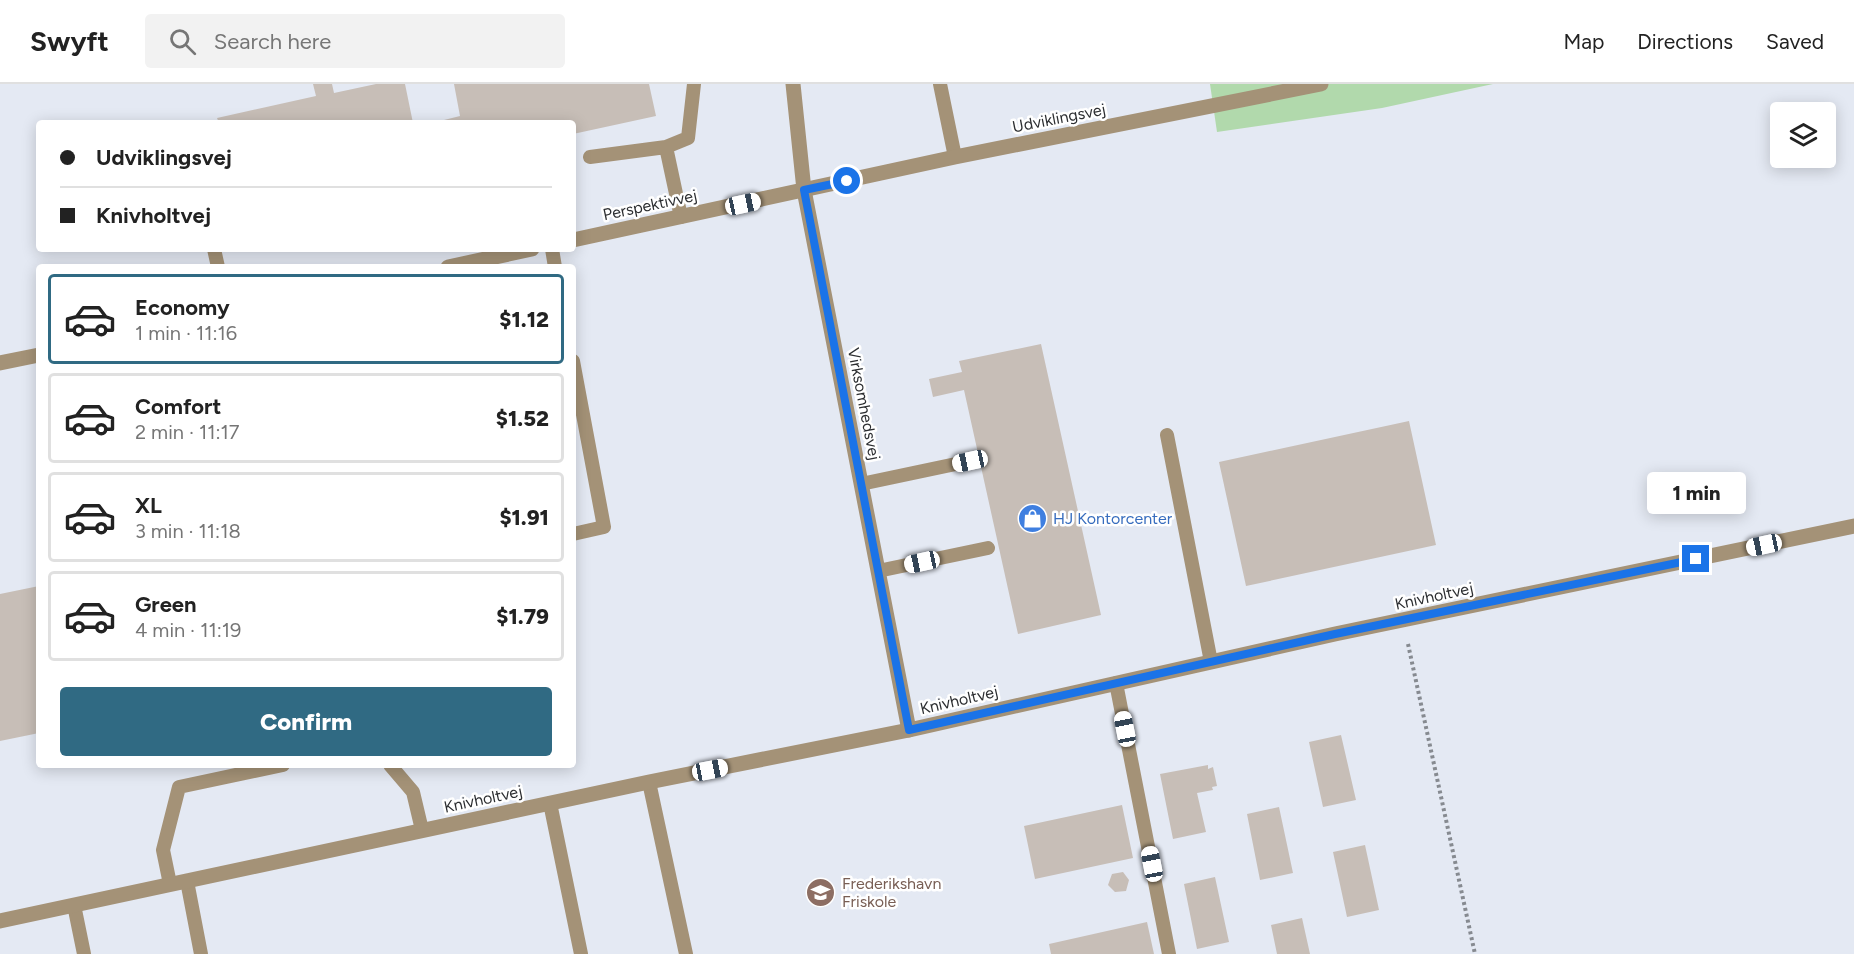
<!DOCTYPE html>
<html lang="en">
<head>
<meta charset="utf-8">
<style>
  :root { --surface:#fff; --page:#f2f2f2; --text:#222; --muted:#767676; --line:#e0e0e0; --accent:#306a83 }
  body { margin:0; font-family:Figtree,sans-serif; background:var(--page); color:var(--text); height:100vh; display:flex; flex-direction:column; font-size:22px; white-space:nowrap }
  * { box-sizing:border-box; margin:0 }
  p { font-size:20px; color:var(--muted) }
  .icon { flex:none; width:33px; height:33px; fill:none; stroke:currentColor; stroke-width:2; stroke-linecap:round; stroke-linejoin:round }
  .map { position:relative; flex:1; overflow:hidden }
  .panel { position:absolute; left:36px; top:180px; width:540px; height:504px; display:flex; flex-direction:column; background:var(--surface); border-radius:6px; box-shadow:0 3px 15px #0003 }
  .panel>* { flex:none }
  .hud { position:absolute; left:36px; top:36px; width:540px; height:132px; border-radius:6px; box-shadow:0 3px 15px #0003; display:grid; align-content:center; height:132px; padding:0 24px; background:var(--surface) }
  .tools { position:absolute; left:1770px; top:18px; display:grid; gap:12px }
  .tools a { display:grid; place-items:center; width:66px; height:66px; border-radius:6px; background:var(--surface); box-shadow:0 3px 15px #0003; font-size:30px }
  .end { position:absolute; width:27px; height:27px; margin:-14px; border:8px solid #1a73e8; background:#fff; box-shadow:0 0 0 3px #fff }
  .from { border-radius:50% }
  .bubble { position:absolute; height:42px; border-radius:6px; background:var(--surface); box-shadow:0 3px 15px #0003; font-size:20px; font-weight:800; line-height:42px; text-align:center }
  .car { position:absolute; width:18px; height:36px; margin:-18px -9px; border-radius:8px; box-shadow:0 0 4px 2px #0007; background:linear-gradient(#fff 24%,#345 0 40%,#fff 0 76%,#345 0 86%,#fff 0) }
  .hud b { display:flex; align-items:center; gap:21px; height:57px; font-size:22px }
  .hud b+b { border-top:2px solid var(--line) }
  .hud i { width:15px; height:15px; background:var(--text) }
  ul { padding:10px 0 0; list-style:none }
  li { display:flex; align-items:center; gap:18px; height:90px; margin:0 12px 9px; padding:0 12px; border:3px solid var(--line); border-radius:6px }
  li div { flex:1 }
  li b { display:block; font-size:22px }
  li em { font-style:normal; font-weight:800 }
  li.current { border-color:var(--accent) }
  li>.icon { width:54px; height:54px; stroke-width:1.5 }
  .button { display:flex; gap:12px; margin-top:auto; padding:12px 24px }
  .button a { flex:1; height:69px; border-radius:6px; background:var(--accent); color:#fff; font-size:24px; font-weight:800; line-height:69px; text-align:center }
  header { display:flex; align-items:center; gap:36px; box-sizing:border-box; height:84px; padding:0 30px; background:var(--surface); border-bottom:2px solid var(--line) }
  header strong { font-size:28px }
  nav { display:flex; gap:33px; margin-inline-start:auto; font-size:21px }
  .search { width:420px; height:54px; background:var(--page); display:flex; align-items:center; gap:15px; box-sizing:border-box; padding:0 21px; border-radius:6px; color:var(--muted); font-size:22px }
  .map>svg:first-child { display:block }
</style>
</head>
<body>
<header>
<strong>Swyft</strong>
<div class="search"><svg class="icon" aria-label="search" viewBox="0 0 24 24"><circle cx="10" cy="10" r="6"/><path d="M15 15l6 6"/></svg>Search here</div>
<nav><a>Map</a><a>Directions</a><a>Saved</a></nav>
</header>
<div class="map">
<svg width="1854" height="870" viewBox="0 0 1854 870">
  <rect width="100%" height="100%" fill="#e4e9f3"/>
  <!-- green -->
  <path fill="#b1d9ac" d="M1210,0H1493L1382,24L1217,48Z"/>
  <!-- building -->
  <path fill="#c7beb7" d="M313,0H332L334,9L376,0H405L413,39H219L217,34L316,12Z
    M454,0H649L656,32L573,50V39H432L460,32Z
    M1041,260L1101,531L1018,550L964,306L933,313L929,295L962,288L959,277Z
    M1409,337L1436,461L1246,502L1219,378Z
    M39,502V649L0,657V510Z
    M1341,651L1356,716L1323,723L1309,658Z
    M1208,681V685L1213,683L1217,702L1212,703L1213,706L1197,709L1206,748L1173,755L1160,690Z
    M1122,721L1133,774L1035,795L1024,742Z
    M1279,723L1293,789L1260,796L1247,730Z
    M1365,761L1379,826L1347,833L1333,768Z
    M1123,788L1129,796L1126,807L1115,808L1108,801L1112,790Z
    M1215,793L1229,858L1197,865L1184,800Z
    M1302,834L1310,870H1277L1271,841Z
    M1147,838L1154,870H1051L1049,860Z"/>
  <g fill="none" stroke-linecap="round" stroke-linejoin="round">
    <!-- path -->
    <path stroke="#868a90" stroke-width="4" stroke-dasharray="3 3" stroke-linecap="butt" d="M1408,560L1475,870"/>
    <!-- service -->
    <path stroke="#a49277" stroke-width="14" d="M940,0L955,73
      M666,63L681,133
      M590,73L666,63L688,54L694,0
      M214,165L218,183
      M552,165L555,183
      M573,277L604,443L573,450
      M1167,351L1211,578
      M861,400L970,377
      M878,487L988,464
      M1116,599L1169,870
      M390,681L413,708L422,746
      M649,698L686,870
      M550,719L581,870
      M187,797L201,870
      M170,800L163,766L179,703L283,681
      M74,821L84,870"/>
    <!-- minor -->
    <path stroke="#a49277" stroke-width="15" d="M793,0L804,106L909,646
      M573,156L955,73L1321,0
      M448,183L532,165
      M0,279L39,271"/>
    <!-- tertiary -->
    <path stroke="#a49277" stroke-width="15" d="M0,837L649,698L909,646L1335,550L1854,442"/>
  </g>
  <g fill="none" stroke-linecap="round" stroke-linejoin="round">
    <!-- route -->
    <path stroke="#1a73e8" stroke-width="8" d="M847,97L804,106L909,646L1335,550L1696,475"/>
  </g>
  <!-- icons -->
  <defs>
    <symbol id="shop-disc" viewBox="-11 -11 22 22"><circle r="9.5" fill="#3f7fe0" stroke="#fff"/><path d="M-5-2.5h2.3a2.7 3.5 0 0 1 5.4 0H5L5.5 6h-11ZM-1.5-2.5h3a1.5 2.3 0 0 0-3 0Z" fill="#fff"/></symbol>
    <symbol id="school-disc" viewBox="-11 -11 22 22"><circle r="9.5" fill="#8d6e63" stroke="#fff"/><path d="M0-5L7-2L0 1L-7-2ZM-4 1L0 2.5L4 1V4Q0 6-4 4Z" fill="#fff"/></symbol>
  </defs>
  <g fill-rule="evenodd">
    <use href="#shop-disc" x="1016" y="418" width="33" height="33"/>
    <use href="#school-disc" x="804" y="792" width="33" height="33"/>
  </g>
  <g text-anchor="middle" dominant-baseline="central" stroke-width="5" stroke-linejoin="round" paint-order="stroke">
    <!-- street labels -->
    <g font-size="16" fill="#2c2e31" stroke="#fff">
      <text transform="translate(1059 34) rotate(-11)">Udviklingsvej</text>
      <text transform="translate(650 121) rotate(-12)">Perspektivvej</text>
      <text transform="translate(864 320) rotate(79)">Virksomhedsvej</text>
      <text transform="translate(1434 512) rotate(-12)">Knivholtvej</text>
      <text transform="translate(959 616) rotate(-13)">Knivholtvej</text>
      <text transform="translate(483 715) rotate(-12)">Knivholtvej</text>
    </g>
    <!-- shop labels -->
    <g font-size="16" fill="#366cbe" stroke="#fff" text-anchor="start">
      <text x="1053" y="434">HJ Kontorcenter</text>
    </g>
    <!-- education labels -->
    <g font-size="16" fill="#785e54" stroke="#fff" text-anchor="start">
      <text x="842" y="799">Frederikshavn<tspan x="842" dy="18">Friskole</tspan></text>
    </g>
  </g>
</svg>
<div class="tools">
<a><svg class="icon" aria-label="layers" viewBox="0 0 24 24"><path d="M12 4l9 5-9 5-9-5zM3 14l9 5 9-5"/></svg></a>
</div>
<i class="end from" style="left:847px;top:97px"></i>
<i class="end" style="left:1696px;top:475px"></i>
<div class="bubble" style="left:1647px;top:388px;width:99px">1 min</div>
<i class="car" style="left:743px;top:120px;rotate:78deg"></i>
<i class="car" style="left:970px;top:377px;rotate:258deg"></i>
<i class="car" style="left:1764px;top:461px;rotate:258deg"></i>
<i class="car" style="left:922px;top:478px;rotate:258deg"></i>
<i class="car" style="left:1125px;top:645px;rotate:349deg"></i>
<i class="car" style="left:710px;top:686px;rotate:79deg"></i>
<i class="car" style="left:1152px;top:780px;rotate:349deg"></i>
<div class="hud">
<b><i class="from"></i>Udviklingsvej</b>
<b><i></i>Knivholtvej</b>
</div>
<section class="panel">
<ul>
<li class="current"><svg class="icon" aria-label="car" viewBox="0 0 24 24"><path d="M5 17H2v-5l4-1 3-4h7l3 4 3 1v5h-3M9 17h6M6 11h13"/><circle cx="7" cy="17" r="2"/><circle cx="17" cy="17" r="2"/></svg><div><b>Economy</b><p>1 min · 11:16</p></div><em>$1.12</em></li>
<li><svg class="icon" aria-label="car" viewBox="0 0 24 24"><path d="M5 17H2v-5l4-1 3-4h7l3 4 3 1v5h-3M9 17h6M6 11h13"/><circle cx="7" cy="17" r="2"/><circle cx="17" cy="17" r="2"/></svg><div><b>Comfort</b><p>2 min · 11:17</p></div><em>$1.52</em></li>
<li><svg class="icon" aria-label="car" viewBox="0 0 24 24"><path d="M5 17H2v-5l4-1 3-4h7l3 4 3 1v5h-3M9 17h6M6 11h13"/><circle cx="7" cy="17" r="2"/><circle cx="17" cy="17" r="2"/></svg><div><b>XL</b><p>3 min · 11:18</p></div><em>$1.91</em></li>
<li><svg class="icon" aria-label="car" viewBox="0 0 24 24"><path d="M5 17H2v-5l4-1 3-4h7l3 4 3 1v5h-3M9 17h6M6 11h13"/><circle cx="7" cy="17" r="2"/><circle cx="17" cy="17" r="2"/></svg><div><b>Green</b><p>4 min · 11:19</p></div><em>$1.79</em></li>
</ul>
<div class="button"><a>Confirm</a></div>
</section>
</div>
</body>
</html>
